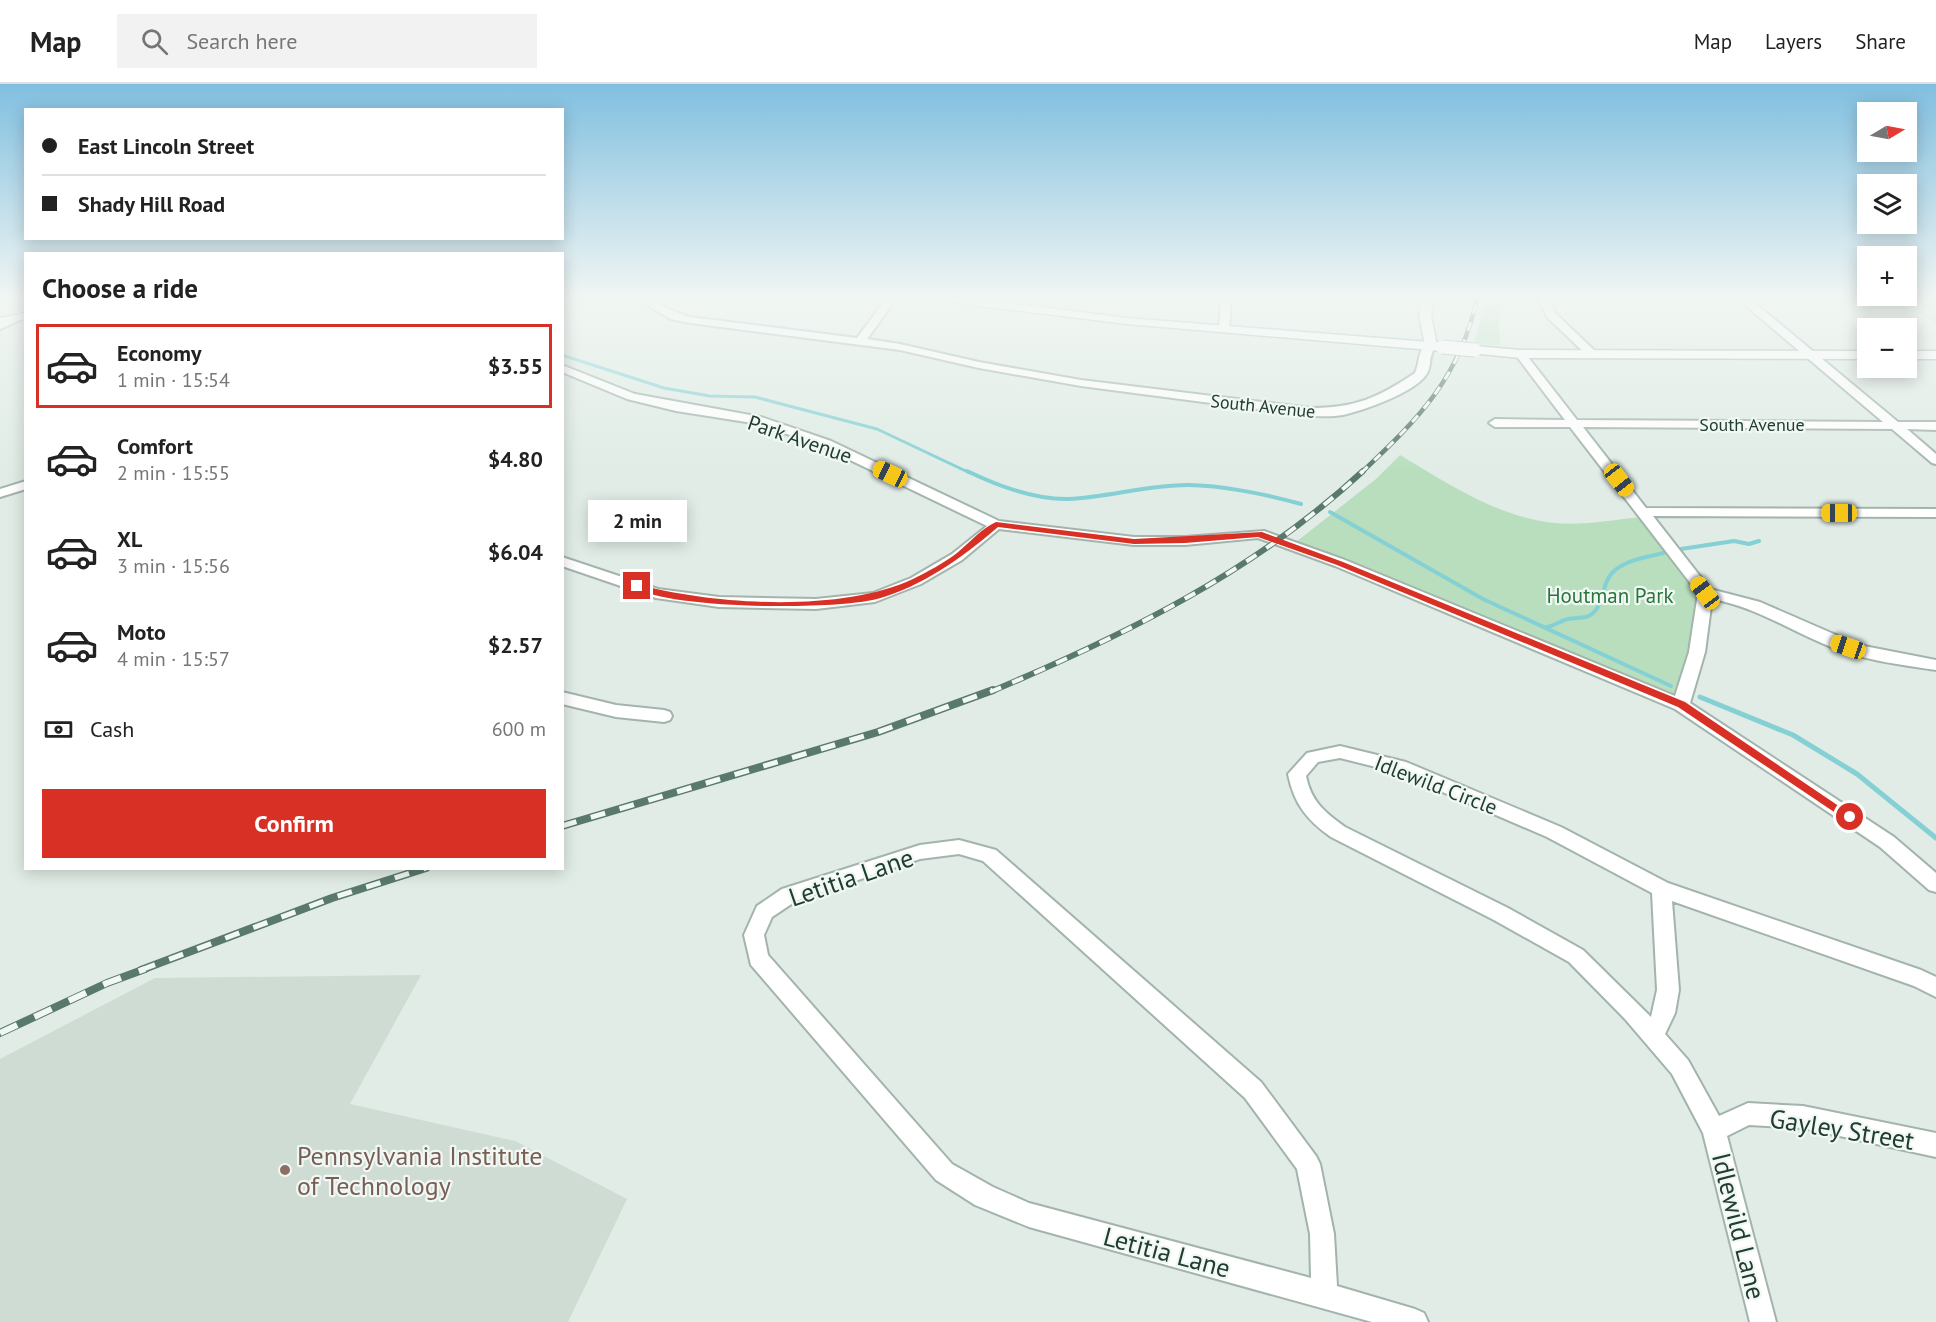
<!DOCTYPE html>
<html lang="en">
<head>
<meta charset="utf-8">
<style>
  :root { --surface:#fff; --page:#f2f2f2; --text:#222; --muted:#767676; --line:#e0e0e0; --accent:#d93025 }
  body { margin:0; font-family:"PT Sans",sans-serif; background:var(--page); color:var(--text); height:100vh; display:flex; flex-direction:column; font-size:22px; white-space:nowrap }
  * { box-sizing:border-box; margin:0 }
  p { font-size:20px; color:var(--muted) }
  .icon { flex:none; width:33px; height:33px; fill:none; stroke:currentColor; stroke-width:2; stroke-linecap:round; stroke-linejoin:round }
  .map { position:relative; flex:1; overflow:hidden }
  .panel { position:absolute; left:24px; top:168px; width:540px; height:618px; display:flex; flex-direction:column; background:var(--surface); border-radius:0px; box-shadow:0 3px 15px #0003 }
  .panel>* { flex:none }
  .top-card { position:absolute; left:24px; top:24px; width:540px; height:132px; border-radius:0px; box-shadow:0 3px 15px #0003; display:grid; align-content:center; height:132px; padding:0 18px; background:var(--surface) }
  .needle { width:39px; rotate:80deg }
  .buttons { position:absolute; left:1857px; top:18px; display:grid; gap:12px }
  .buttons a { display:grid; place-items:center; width:60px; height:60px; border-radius:0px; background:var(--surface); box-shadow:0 3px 15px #0003; font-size:30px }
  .end { position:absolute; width:27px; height:27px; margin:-14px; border:8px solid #d93025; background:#fff; box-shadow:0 0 0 3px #fff }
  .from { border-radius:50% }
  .bubble { position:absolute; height:42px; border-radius:0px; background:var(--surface); box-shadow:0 3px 15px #0003; font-size:20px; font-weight:700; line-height:42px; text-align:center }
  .car { position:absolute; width:18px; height:36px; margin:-18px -9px; border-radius:8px; box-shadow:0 0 4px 2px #0007; background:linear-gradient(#f5c518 24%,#345 0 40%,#f5c518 0 76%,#345 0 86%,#f5c518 0) }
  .top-card b { display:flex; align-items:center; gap:21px; height:57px; font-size:22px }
  .top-card b+b { border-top:2px solid var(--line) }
  .top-card i { width:15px; height:15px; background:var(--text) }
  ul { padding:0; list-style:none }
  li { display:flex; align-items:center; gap:18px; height:84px; margin:0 12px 9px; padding:0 6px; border:3px solid transparent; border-radius:0px }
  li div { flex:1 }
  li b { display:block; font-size:22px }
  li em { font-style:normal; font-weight:700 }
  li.active { border-color:var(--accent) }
  li>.icon { width:54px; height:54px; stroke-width:1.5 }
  h2 { padding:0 18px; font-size:27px; line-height:72px }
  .pay { display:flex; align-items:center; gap:15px; height:66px; padding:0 18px; font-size:22px }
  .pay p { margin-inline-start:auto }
  .action { display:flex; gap:12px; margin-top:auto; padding:12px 18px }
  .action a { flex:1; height:69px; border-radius:0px; background:var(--accent); color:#fff; font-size:24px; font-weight:700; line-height:69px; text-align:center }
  header { display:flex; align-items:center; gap:36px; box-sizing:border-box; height:84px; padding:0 30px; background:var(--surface); border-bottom:2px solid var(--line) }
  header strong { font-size:28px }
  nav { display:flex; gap:33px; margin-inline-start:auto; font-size:21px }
  .search { width:420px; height:54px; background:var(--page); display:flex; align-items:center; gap:15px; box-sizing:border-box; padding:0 21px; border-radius:0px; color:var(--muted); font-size:22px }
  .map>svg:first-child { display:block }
</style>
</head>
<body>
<header>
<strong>Map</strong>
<div class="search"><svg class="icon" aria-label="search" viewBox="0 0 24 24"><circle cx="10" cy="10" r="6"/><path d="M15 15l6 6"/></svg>Search here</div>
<nav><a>Map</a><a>Layers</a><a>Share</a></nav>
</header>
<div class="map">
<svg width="1936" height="1238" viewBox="0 0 1936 1238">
  <rect width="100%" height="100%" fill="#e0ece5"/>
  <!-- built -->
  <path fill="#cedcd4" d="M1901,215H1936V240Z
    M421,891L350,1020L515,1057L627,1115L568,1238H0V975L155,894Z"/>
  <!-- green -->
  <path fill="#b8debe" d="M1485,215H1519L1520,220L1504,219L1499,225L1500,261L1474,260Z
    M1400,371C1447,399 1497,433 1554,439C1582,442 1612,436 1641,433L1705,509L1681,621L1291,462L1376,395Z"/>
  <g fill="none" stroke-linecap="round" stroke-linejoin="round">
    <!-- stream-far2 -->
    <path stroke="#85d0d4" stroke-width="3" d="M562,271L664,304L710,312L755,313L877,345L970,389"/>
    <!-- stream-far1 -->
    <path stroke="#85d0d4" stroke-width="4" d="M967,387C998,402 1034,416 1069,415C1108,413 1148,401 1188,401C1221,401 1269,411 1301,420
      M1330,428L1483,515L1671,602
      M1681,465L1734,457L1749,460L1759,457
      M1546,543C1553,543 1559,537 1568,535C1574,534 1580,534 1586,533C1605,527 1600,501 1612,489C1625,476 1646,473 1664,469"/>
    <!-- stream -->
    <path stroke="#85d0d4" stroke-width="5" d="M1700,613L1793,651L1857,690L1936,754"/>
    <defs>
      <path id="minor" d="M637,215C657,215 671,229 690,233L857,254L886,215H896L867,255L900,260L979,278L1081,296L1310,324C1355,324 1378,314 1415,289C1421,276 1416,265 1431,259L1436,262C1427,274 1433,281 1426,291C1413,309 1364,326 1343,331C1332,333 1320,332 1310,332L1081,302L979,284L900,266L690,239L671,235Z
        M1221,215H1231L1229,245L1224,248L1219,245Z
        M1538,215H1548L1556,230L1596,268V272H1588L1548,234Z
        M1738,215H1750L1898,338H1936V346L1907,345L1936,370V380L1932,379L1892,345L1583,343L1646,424L1936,425V433L1653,432L1710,505L1760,518L1859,561L1936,576V586C1903,581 1868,577 1836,565C1794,549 1757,523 1712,515L1705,568L1690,619L1894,753L1936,789V808L1929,806L1880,763L1675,625L1335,482L1258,454L1185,461H1134L999,445L962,476L921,500L875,518L816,525L719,523L656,514L562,482V473L658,505L719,513L816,515L873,509L911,494L952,470L987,442L823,363L759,340L676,327L627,315L562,288V281L635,310L761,333L831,357L999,437L1134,453H1185L1264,447L1345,476L1675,612L1689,568L1698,509L1570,343H1495L1489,339L1495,335L1565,336L1515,270L1520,267L1524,268L1577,336L1883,338Z
        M16,231L20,232V236L0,245V238Z
        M26,397V405L0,413V405Z
        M562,608L616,621L664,626L670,628L672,632L670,636L664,638L616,633L562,620Z
        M1340,662L1406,678L1561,743L1668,799L1921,886L1936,893V913L1914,902L1672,817L1679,906L1675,929L1665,950L1688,976L1719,1032L1748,1019L1803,1022L1936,1049V1073L1803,1044L1749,1041L1727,1052L1776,1238H1750L1703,1049L1672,990L1625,935L1569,878L1494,836L1331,753C1307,736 1294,720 1288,690L1307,669ZM1340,674L1396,688L1547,753L1652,809L1657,906L1651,933L1583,866L1508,824L1345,743C1324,728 1311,717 1306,692L1318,678Z
        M959,756L996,766L1261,998L1316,1072L1320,1080L1334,1150L1337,1202L1415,1225L1424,1229L1428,1238H1372L1029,1143L975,1121L936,1096L751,881L744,851L757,822L782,805L920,761ZM959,770L983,777L1245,1014L1297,1085L1310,1150L1311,1194L1029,1119L993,1103L952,1080L768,871L764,851L772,833L796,817L920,775Z"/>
      <path id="tertiary" d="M1423,215H1434L1431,231L1437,262L1431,266L1425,262L1419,231Z"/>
      <path id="secondary" d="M945,215H980L1127,234L1442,259L1448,263L1442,267L1127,240L950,218Z
        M26,229V235L0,240V234Z
        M1475,262L1520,266L1868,267V275L1520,274L1471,269L1469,266Z
        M1906,267H1936V275H1906Z"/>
    </defs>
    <!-- minor casing -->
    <use href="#minor" stroke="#a3b4ac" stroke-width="4"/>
    <!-- tertiary casing -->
    <use href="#tertiary" stroke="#a3b4ac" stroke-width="3"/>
    <!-- secondary casing -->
    <use href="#secondary" stroke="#9eb8ac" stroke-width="3"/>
    <!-- minor -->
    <use href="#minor" fill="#fff" fill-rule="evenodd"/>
    <!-- tertiary -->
    <use href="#tertiary" fill="#fff" fill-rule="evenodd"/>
    <!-- secondary -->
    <use href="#secondary" fill="#fff" fill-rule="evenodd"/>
    <defs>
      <path id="rail-far3" d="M1361,389C1419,334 1459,295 1477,215"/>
      <path id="rail-far2" d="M990,608C1125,551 1254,488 1363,387"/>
      <path id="rail-far1" d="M562,742L878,648L993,606
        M141,886L332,814L426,784"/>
      <path id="rail" d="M0,949L107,899L145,885"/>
    </defs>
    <!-- rail-far3 casing -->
    <use href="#rail-far3" stroke="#5a796d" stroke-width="4.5"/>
    <!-- rail-far2 casing -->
    <use href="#rail-far2" stroke="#5a796d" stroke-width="6"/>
    <!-- rail-far1 casing -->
    <use href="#rail-far1" stroke="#5a796d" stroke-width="8"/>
    <!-- rail casing -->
    <use href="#rail" stroke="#5a796d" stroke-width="8"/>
    <!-- rail-far3 -->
    <use href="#rail-far3" stroke="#f1f8f4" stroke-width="3" stroke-dasharray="9" stroke-linecap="butt"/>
    <!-- rail-far2 -->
    <use href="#rail-far2" stroke="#f1f8f4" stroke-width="4" stroke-dasharray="12" stroke-linecap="butt"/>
    <!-- rail-far1 -->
    <use href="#rail-far1" stroke="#f1f8f4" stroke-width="5" stroke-dasharray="15" stroke-linecap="butt"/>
    <!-- rail -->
    <use href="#rail" stroke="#f1f8f4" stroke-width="6" stroke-dasharray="19" stroke-linecap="butt"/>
    <defs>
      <path id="secondary-bridge" d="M1442,263L1475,266"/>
    </defs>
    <!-- secondary-bridge casing -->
    <use href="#secondary-bridge" stroke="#9eb8ac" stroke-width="15" stroke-linecap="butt"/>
    <!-- secondary-bridge -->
    <use href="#secondary-bridge" stroke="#fff" stroke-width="13"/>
  </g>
  <!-- sky -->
  <linearGradient id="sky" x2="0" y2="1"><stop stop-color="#80bfe0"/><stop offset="0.55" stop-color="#f1f6f3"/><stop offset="1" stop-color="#f1f6f3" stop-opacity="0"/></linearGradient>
  <rect width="1936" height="389" fill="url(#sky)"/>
  <!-- route -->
  <path fill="#d93025" d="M996,438L1134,455L1262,448L1343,478L1685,618L1855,733L1850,737L1846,736L1678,623L1337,481L1258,453L1185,459L1134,460L998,443C962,474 923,502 877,515C836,526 664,526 633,502L637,500C712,521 841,529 913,495C927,488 944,479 957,469C969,459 982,444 996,438Z"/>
  <!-- markers -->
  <circle fill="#8d6e63" stroke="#f1f8f4" stroke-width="2" cx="285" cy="1086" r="6"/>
  <g text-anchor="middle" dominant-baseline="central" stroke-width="4.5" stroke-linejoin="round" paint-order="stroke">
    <!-- far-street labels -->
    <g font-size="18" fill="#203d32" stroke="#f1f8f4">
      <text transform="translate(1263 322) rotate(6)">South Avenue</text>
      <text x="1752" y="340">South Avenue</text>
    </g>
    <!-- street labels -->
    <g font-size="21" fill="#203d32" stroke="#f1f8f4">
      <text transform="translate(800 355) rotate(19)">Park Avenue</text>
      <text transform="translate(1436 701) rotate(21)">Idlewild Circle</text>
    </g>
    <!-- park labels -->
    <g font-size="21" fill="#28763e" stroke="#f1f8f4">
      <text x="1610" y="511">Houtman Park</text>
    </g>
    <!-- near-street labels -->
    <g font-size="26" fill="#203d32" stroke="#f1f8f4">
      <text transform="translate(851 793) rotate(-19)">Letitia Lane</text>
      <text transform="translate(1842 1045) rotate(9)">Gayley Street</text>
      <text transform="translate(1739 1142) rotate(76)">Idlewild Lane</text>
      <text transform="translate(1167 1168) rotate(15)">Letitia Lane</text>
    </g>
    <!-- near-education labels -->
    <g font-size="26" fill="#785e54" stroke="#f1f8f4" text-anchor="start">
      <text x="297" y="1071">Pennsylvania Institute<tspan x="297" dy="30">of Technology</tspan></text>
    </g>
  </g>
</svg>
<div class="buttons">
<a><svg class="needle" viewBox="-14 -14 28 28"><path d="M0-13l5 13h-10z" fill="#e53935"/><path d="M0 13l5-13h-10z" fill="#767676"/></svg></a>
<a><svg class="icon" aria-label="layers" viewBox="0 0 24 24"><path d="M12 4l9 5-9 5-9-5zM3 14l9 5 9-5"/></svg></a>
<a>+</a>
<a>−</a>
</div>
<i class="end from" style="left:1850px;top:733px"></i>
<i class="end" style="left:637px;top:502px"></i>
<div class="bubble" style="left:588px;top:416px;width:99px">2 min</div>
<i class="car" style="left:890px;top:390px;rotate:295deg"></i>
<i class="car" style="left:1619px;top:396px;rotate:142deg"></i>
<i class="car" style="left:1839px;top:429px;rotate:270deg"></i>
<i class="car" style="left:1705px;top:509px;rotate:323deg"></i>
<i class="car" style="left:1848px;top:563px;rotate:289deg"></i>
<div class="top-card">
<b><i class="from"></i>East Lincoln Street</b>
<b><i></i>Shady Hill Road</b>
</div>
<section class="panel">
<h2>Choose a ride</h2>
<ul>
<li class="active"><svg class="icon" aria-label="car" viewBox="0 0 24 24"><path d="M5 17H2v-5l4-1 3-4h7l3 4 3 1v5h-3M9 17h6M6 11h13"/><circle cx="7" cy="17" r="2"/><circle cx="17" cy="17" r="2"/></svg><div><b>Economy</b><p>1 min · 15:54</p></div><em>$3.55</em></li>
<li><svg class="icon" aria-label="car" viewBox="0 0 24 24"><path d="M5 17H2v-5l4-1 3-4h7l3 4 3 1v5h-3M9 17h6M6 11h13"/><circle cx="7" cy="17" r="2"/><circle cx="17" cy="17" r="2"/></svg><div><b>Comfort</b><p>2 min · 15:55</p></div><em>$4.80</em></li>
<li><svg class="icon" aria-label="car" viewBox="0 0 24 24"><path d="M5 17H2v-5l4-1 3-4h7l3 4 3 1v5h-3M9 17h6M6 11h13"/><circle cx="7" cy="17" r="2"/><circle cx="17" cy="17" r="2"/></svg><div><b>XL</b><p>3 min · 15:56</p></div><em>$6.04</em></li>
<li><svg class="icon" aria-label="car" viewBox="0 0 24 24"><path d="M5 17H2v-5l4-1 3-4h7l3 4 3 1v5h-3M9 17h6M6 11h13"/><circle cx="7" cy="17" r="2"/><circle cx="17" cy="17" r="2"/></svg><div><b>Moto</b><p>4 min · 15:57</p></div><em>$2.57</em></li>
</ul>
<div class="pay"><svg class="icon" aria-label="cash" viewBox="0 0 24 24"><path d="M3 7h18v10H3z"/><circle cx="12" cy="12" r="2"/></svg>Cash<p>600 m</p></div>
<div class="action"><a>Confirm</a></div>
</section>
</div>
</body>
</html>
